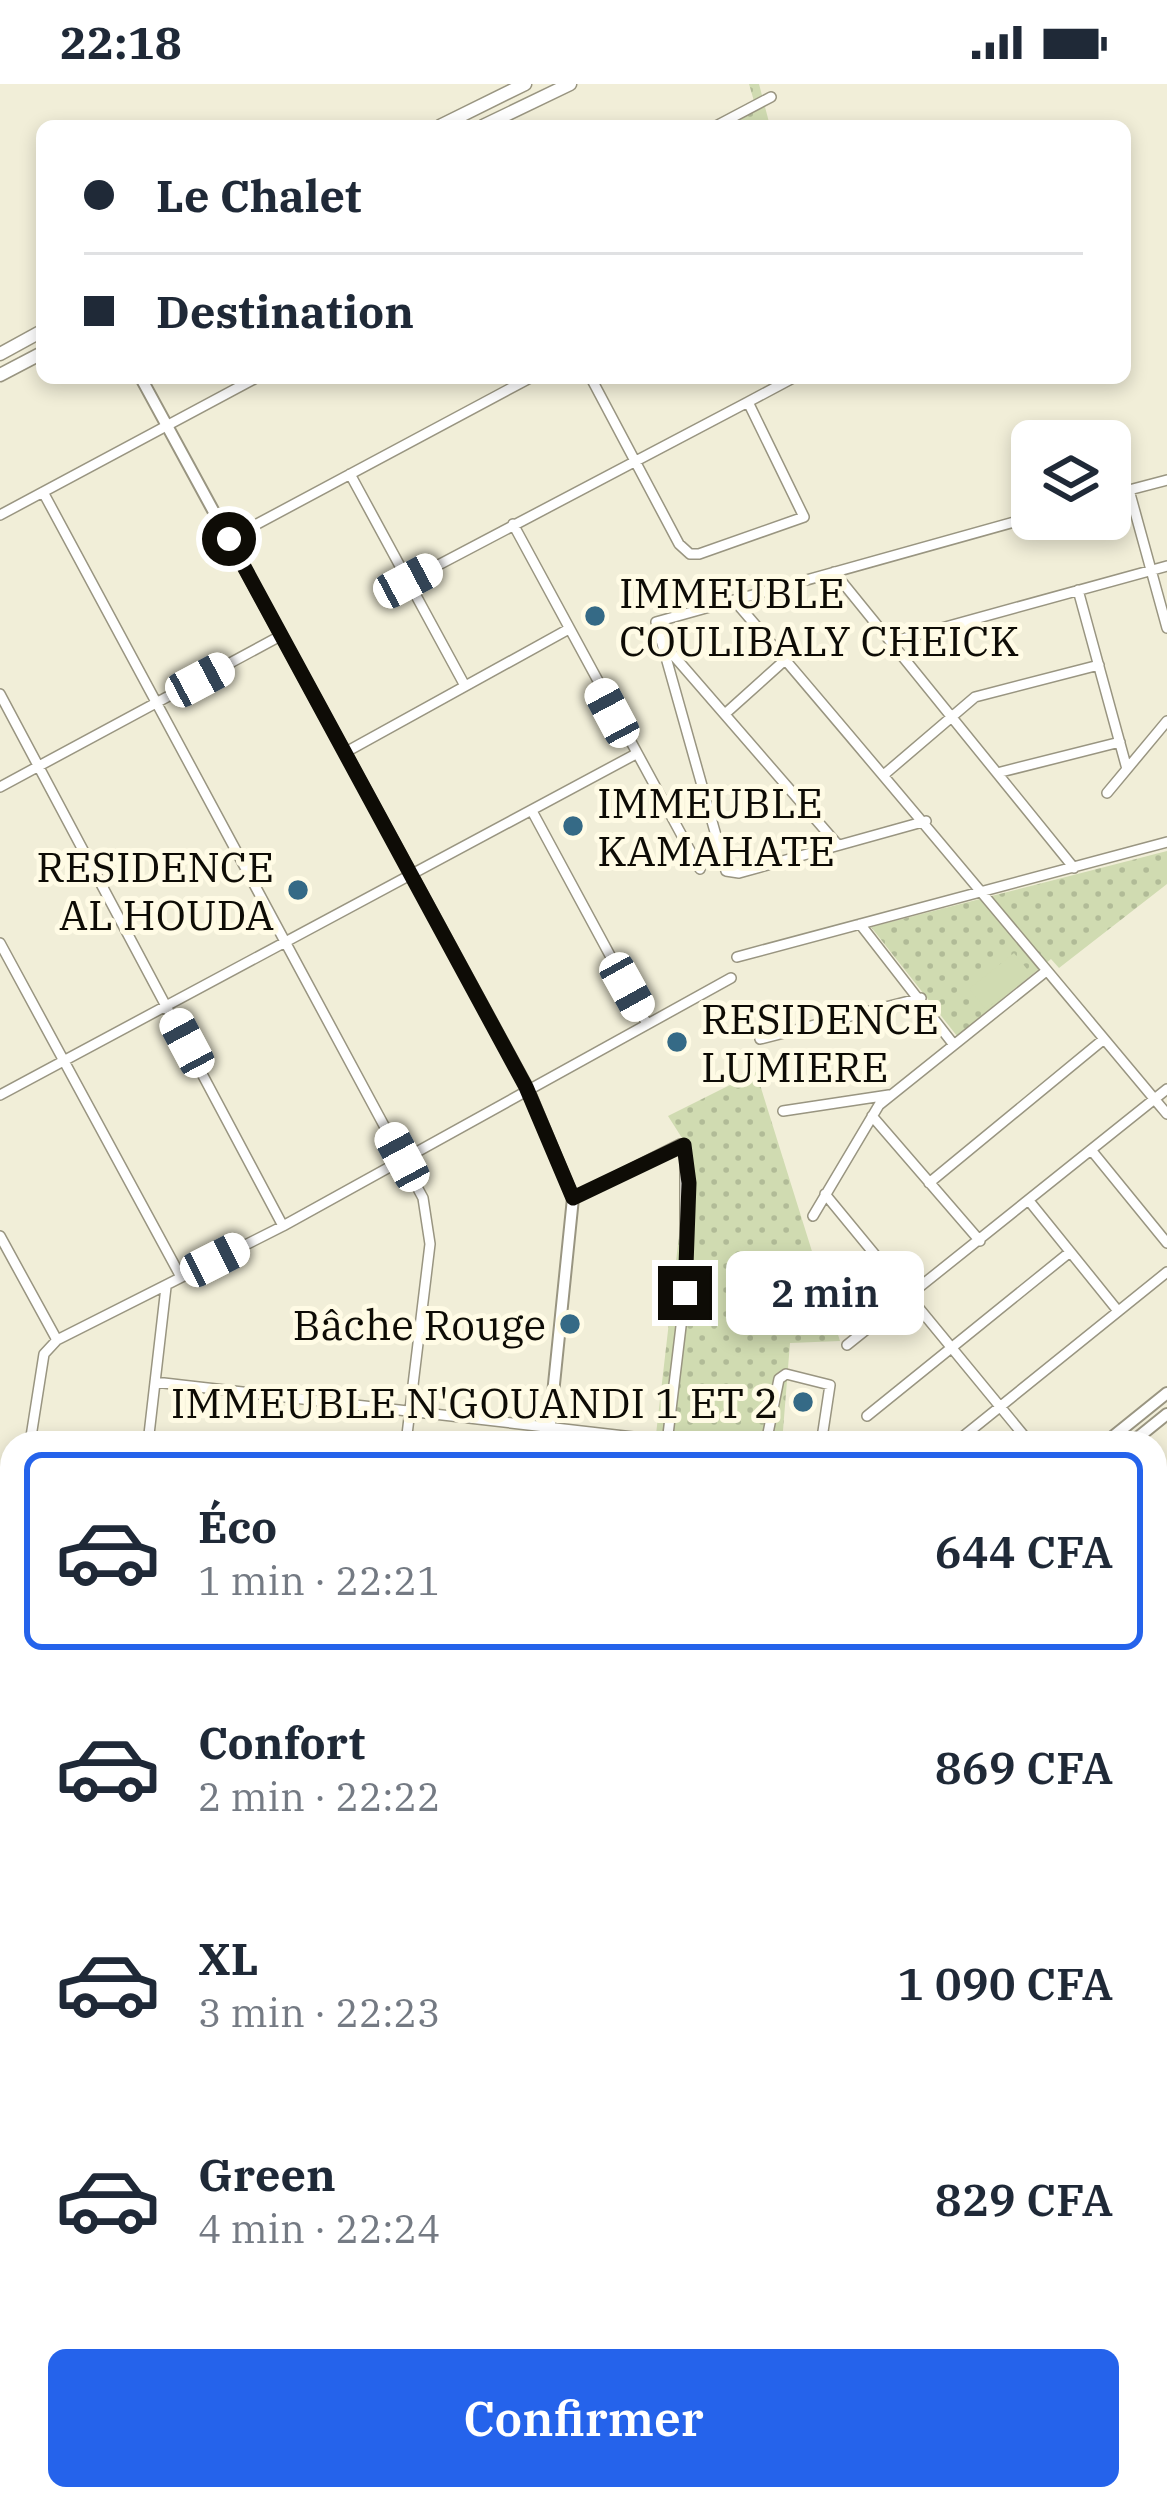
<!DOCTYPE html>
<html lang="fr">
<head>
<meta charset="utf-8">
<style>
  :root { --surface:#fff; --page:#f2f2f3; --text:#1f2937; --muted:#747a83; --line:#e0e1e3; --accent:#2563eb }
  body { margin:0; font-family:"IBM Plex Serif",serif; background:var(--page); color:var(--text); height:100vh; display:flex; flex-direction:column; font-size:45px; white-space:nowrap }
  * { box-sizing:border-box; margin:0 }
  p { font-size:39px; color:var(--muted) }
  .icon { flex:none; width:66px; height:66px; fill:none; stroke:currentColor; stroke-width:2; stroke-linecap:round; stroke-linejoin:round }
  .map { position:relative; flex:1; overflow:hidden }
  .panel { position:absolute; left:0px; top:1347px; width:1167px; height:1080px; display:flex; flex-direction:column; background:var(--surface); border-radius:36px 36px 0 0; box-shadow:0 6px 18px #0003 }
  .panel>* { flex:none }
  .hud { position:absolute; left:36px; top:36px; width:1095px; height:264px; border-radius:18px; box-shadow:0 6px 18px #0003; display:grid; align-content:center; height:264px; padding:0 48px; background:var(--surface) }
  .buttons { position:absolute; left:1011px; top:336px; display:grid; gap:24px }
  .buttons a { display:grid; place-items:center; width:120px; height:120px; border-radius:18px; background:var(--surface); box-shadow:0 6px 18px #0003; font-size:60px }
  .end { position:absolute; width:54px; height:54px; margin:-27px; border:15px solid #0e0c06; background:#fff; box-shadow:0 0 0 6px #fff }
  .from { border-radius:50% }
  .bubble { position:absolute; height:84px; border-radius:18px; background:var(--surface); box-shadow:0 6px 18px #0003; font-size:39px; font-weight:600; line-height:84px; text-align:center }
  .car { position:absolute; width:36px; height:72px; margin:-36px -18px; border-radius:15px; box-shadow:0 0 9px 3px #0007; background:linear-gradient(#fff 24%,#345 0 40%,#fff 0 76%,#345 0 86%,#fff 0) }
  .hud b { display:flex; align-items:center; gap:42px; height:114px; font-size:45px }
  .hud b+b { border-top:3px solid var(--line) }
  .hud i { width:30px; height:30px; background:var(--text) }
  ul { padding:21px 0 0; list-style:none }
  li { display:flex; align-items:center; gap:36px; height:198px; margin:0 24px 18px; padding:0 24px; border:6px solid transparent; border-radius:18px }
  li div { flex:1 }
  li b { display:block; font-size:45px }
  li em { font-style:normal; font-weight:600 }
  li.active { border-color:var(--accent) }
  li>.icon { width:108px; height:108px; stroke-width:1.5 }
  .primary-button { display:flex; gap:24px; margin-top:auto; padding:24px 48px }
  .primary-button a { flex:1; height:138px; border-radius:18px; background:var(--accent); color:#fff; font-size:48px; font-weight:600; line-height:138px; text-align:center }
  .status { display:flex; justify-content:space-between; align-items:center; height:84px; padding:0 60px; background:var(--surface); direction:ltr }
  .status svg { height:33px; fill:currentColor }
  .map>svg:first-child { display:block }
</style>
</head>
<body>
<div class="status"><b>22:18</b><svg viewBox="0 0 49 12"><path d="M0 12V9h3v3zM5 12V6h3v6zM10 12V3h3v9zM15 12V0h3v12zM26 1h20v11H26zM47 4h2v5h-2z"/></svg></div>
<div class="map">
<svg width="1167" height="2427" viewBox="0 0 1167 2427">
  <defs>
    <pattern id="grass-dots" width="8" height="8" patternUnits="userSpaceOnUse" patternTransform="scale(3)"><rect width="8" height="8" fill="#d0dbb1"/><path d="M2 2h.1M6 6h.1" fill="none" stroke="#b1bb97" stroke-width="1.8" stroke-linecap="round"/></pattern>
    <pattern id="cemetery-stones" width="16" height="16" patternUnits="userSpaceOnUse" patternTransform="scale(3)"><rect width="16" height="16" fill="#d0dbb1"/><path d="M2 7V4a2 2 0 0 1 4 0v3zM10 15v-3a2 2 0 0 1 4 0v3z" fill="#b1bb97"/></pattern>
  </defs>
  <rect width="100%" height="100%" fill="#f1eed8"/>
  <!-- grass -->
  <path fill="url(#grass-dots)" d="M749,0H759L770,42H723L756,24Z
    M1167,767V800L1059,884L1051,875L957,952L871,843Z
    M756,988L840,1257L790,1259L782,1359H655L689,1065L668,1032Z
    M597,2415H656L639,2427H583Z"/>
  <!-- cemetery -->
  <path fill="url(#cemetery-stones)" d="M765,2415H874L873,2427H762Z"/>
  <!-- pitch -->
  <path fill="#d0dbb1" d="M1014,869L1031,890L986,925L969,905Z
    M1155,2299H1167V2383H1155Z"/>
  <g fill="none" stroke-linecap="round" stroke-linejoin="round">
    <!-- stream -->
    <path stroke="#83a0c8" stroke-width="3" d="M657,2427L661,2415"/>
    <defs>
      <path id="minor" d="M716,42L771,13
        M748,318L793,294
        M350,390L464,600
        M1129,406L1167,544
        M43,408L423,1114L430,1160L406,1359
        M1110,411L1167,396
        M0,431L256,294
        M513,440L700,785
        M229,455L530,294
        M834,488L1074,784
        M408,497L748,318L804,433L699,470H690L679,460L591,294
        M1078,506L1127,685
        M734,516C880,686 1023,858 1167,1030
        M661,557L838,761
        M891,558L1167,482
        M0,610L283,1142
        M726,629L785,576
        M346,668L567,546
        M886,689L975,613L1099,581
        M997,689L1120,658
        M0,703L282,551
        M1107,709L1167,637
        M532,727L646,938
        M926,737L739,789L726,787L656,538L1032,433
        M860,840L954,961
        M0,859L181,1193
        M737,873L1167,758
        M760,955L921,914
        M0,1011L634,671
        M783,1027L889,1011
        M872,1032L980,1157
        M1092,1067L1167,1159
        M929,1099L1104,955
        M825,1110L1030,1359
        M573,1114L680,1060L685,1063V1209L667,1359
        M1030,1118L1118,1227
        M813,1132L879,1021L1045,888
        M0,1152L57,1256L44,1270L30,1359
        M57,1256L283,1142L731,894
        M847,1261L1167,1005
        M155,1298L668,1357
        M867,1332L1070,1168
        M148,1359L166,1203
        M766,1359L779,1295L786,1290L830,1301L822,1354
        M955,1359L1167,1188
        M0,1436L12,1448
        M1155,1446L1167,1436
        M1155,1574L1167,1587
        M0,1626L12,1536
        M1167,1634V1621
        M1155,1701H1167
        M0,1826L12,1827
        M1155,1888H1167
        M1155,2010H1167
        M0,2118L12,2120
        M1155,2126H1167
        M0,2229L12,2231
        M1155,2235H1167
        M1155,2393H1167
        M0,2414L32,2419
        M154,2415L227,2427
        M1137,2415V2427
        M150,2427L151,2415
        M234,2427L235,2415"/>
      <path id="tertiary" d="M141,294L527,1003L573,1114L548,1359
        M1105,1359L1167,1309
        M1131,1359L1167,1330
        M0,1989H12
        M0,2003H12
        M888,2427L890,2415"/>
      <path id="secondary" d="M440,42L525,0
        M483,42L570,0
        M0,270L42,247
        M0,291L42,269"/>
    </defs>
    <!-- minor casing -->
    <use href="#minor" stroke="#999581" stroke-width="12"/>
    <!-- tertiary casing -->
    <use href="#tertiary" stroke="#999581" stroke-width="14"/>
    <!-- secondary casing -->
    <use href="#secondary" stroke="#999581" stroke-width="15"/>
    <!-- minor -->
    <use href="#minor" stroke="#fff" stroke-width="9"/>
    <!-- tertiary -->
    <use href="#tertiary" stroke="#fff" stroke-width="10"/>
    <!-- secondary -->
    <use href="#secondary" stroke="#fff" stroke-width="12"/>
  </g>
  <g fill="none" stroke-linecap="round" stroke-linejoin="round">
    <!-- route -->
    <path stroke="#0e0c06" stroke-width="15" d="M229,455L526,1003L573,1114L684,1061L689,1099L685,1209"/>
  </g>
  <!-- markers -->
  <g fill="#356a86" stroke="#fffbe5" stroke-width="4.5">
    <circle cx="595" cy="532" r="12"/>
    <circle cx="573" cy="742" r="12"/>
    <circle cx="298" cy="806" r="12"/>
    <circle cx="677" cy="958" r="12"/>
    <circle cx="570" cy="1240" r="12"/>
    <circle cx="803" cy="1318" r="12"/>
  </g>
  <g text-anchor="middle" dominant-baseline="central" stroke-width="10" stroke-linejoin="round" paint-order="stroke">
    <!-- poi labels -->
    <g font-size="42" fill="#0e0c06" stroke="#fffbe5" text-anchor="start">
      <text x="619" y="508">IMMEUBLE<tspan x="619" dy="48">COULIBALY CHEICK</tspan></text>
      <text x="597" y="718">IMMEUBLE<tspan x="597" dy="48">KAMAHATE</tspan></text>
      <text x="274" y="782" text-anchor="end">RESIDENCE<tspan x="274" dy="48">AL HOUDA</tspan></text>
      <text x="701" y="934">RESIDENCE<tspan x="701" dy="48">LUMIERE</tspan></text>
      <text x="546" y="1240" text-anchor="end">Bâche Rouge</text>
      <text x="779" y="1318" text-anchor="end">IMMEUBLE N'GOUANDI 1 ET 2</text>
    </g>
  </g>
</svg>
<div class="buttons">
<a><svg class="icon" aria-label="layers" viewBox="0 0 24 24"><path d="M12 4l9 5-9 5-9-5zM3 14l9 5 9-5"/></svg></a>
</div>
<i class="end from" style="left:229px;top:455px"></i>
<i class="end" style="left:685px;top:1209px"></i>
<div class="bubble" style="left:726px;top:1167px;width:198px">2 min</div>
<i class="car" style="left:408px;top:497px;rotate:62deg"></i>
<i class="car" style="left:200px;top:596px;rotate:62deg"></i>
<i class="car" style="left:612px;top:629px;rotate:332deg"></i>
<i class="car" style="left:627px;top:903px;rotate:151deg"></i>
<i class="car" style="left:187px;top:959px;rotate:332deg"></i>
<i class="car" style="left:402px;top:1073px;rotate:332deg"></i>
<i class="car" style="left:215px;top:1176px;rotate:63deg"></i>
<div class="hud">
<b><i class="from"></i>Le Chalet</b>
<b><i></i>Destination</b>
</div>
<section class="panel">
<ul>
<li class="active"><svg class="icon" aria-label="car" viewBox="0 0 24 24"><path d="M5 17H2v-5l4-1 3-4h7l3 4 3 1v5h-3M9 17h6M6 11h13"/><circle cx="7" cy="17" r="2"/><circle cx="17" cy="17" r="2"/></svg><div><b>Éco</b><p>1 min · 22:21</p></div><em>644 CFA</em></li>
<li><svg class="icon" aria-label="car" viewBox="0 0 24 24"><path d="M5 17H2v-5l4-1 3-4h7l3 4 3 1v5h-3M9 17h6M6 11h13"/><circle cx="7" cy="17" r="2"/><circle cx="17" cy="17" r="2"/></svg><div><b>Confort</b><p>2 min · 22:22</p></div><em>869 CFA</em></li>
<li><svg class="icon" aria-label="car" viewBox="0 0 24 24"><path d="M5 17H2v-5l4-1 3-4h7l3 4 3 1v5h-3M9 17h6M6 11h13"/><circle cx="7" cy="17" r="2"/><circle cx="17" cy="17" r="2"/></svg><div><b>XL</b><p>3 min · 22:23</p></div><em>1 090 CFA</em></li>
<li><svg class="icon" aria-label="car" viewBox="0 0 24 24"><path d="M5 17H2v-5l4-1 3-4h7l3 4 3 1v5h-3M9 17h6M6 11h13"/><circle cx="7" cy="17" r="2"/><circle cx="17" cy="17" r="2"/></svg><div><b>Green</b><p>4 min · 22:24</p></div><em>829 CFA</em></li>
</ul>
<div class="primary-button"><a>Confirmer</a></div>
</section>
</div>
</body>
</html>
